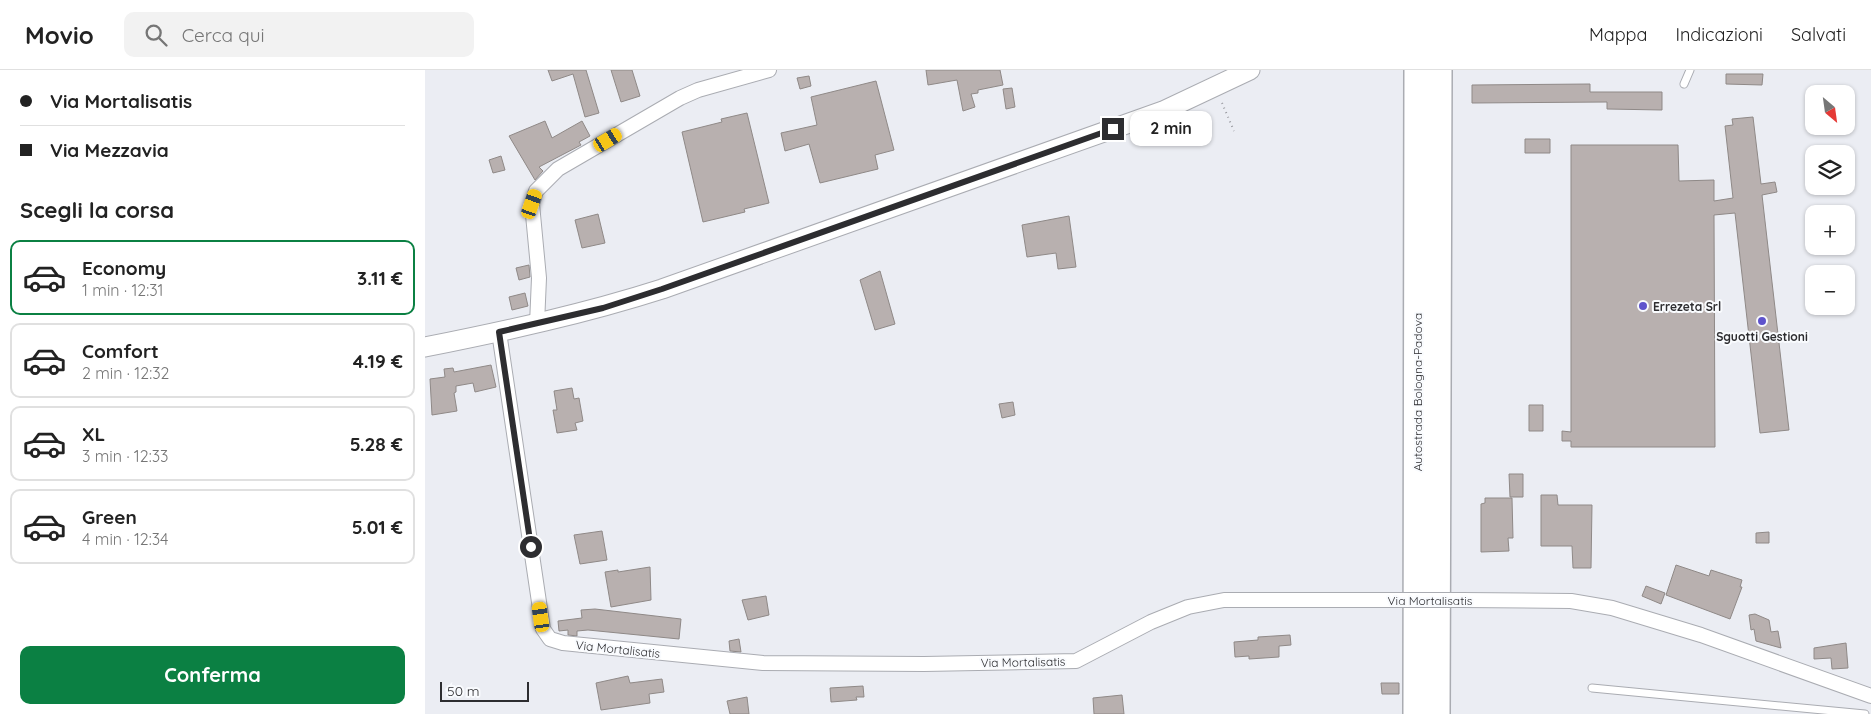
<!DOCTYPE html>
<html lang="it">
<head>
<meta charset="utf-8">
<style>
  :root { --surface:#fff; --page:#f2f2f2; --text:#222; --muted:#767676; --line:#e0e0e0; --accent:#0b8043 }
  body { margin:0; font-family:Quicksand,sans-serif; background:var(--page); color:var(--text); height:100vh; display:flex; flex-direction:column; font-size:19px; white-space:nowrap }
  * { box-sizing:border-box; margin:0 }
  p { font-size:16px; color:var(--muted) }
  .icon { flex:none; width:28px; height:28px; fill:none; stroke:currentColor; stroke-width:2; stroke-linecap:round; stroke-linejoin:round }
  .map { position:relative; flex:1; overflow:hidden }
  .drawer { display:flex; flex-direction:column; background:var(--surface); width:425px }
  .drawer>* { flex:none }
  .banner { display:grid; align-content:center; height:110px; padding:0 20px; background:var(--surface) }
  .needle { width:32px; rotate:151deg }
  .fabs { position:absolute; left:1380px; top:15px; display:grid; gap:10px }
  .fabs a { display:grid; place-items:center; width:50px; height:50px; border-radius:10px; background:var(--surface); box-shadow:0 1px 4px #0004; font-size:25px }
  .scale { position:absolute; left:15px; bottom:12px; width:89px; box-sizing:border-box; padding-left:5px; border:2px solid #2d2d30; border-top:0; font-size:14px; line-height:18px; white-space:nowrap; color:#2d2d30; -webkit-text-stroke:4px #f9fbfe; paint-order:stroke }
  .end { position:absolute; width:22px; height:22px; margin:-11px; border:6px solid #2d2d30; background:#fff; box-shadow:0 0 0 2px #fff }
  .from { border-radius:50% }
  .bubble { position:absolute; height:35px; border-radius:10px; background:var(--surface); box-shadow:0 1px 4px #0004; font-size:16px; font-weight:800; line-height:35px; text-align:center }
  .car { position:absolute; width:15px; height:30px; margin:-15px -8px; border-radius:6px; box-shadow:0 0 4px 1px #0007; background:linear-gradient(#f5c518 24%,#345 0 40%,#f5c518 0 76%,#345 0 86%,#f5c518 0) }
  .banner b { display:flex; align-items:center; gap:18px; height:48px; font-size:19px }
  .banner b+b { border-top:1px solid var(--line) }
  .banner i { width:12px; height:12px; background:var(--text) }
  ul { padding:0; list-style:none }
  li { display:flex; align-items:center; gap:15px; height:75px; margin:0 10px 8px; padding:0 10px; border:2px solid var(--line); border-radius:10px }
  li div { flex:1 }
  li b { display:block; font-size:19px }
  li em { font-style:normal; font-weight:800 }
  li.current { border-color:var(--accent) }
  li>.icon { width:45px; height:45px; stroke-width:1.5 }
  h2 { padding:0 20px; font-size:22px; line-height:60px }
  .action { display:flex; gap:10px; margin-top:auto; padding:10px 20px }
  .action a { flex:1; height:58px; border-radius:10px; background:var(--accent); color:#fff; font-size:20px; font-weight:800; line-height:58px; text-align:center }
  header { display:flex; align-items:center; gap:30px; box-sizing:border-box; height:70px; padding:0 25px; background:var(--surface); border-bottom:1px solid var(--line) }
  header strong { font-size:24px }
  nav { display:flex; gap:28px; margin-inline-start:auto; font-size:18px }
  .search { width:350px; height:45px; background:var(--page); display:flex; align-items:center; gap:12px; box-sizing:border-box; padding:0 18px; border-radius:10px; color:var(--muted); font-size:19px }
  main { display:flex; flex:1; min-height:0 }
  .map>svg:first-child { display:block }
</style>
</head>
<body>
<header>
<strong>Movio</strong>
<div class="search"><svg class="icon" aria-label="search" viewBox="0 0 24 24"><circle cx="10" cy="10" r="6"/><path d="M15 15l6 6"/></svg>Cerca qui</div>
<nav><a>Mappa</a><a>Indicazioni</a><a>Salvati</a></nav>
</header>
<main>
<section class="drawer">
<div class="banner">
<b><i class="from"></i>Via Mortalisatis</b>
<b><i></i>Via Mezzavia</b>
</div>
<h2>Scegli la corsa</h2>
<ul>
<li class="current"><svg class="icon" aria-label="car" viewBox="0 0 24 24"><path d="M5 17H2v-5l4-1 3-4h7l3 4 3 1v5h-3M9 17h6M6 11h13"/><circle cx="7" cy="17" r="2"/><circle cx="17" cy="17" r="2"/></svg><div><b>Economy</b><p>1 min · 12:31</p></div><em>3.11 €</em></li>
<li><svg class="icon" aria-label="car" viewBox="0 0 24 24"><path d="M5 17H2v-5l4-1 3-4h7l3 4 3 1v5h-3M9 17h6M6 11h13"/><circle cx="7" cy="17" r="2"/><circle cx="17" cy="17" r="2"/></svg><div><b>Comfort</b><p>2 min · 12:32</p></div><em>4.19 €</em></li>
<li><svg class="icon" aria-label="car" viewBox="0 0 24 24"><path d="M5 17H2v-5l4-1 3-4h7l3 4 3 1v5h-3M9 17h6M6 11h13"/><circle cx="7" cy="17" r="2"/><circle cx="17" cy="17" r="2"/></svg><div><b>XL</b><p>3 min · 12:33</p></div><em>5.28 €</em></li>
<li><svg class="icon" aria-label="car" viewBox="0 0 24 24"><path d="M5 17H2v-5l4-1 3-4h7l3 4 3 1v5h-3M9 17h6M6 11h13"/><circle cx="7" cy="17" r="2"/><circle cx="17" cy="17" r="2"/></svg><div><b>Green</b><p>4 min · 12:34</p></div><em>5.01 €</em></li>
</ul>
<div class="action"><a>Conferma</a></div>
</section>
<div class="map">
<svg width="1446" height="644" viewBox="0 0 1446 644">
  <rect width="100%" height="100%" fill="#ebedf3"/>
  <!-- building -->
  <path fill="#b8b0af" stroke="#8f8987" d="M123,0H161L174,43L160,47L148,4L127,11Z
    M186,0H207L215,26L196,32Z
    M501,0H575L578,15L553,20V23L546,24L550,37L538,41L532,10L503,15Z
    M1301,4H1338L1337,15L1301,14Z
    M384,6L386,16L375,19L372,8Z
    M451,11L469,80L450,85L453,99L395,113L384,74L360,81L356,63L392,55L386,27Z
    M1165,14V22H1237V40L1182,39V32L1047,33V15Z
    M587,18L590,37L581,39L578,19Z
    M322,43L344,133L319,139L320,142L278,152L257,62L297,52L296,49Z
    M1328,47L1336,114L1350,112L1352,122L1337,125L1364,360L1335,363L1310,143L1289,145L1290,377H1146V371H1137V361L1146,362V75H1253L1254,111L1289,110V131L1308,128L1300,56L1308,55L1307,49Z
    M120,51L127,68L157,51L165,66L154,72L156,75L114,97L118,101L110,110L84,66Z
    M1100,69H1125V83H1100Z
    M76,86L80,100L68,103L64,90Z
    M173,144L180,173L157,178L150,150Z
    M644,146L651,197L633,199L631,183L602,187L597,155Z
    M104,195L105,207L94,210L91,198Z
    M455,201L470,254L450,260L435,210Z
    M100,223L103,236L87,240L84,227Z
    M66,295L71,317L50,322L48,313L31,316V322L29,323L32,341L7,345L5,309L20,307L19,299L28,298L29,302Z
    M147,318L149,329L154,328L158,351L150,353L152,360L132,363L128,340H132L129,321Z
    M588,332L590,345L577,348L574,334Z
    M1104,335H1118V361H1104Z
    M1084,404H1098V427H1085Z
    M1116,425H1132L1133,435H1167L1166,498H1148L1147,476H1116Z
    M1060,428H1087L1088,468H1083L1084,481L1056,482V434L1060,433Z
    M177,461L182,490L155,494L149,465Z
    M1344,462V473H1331V463Z
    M1251,495L1284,506L1286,500L1317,510L1315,517H1317L1305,549L1241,525Z
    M225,497L226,530L186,537L180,502L193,500V502Z
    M1221,516L1240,523L1236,534L1217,526Z
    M341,526L344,545L323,550L317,530Z
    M170,539L256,549L254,569L163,560L152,561V566L143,565V560L134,561L133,551L157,548L156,540Z
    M1330,544L1344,550L1346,562L1353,561L1356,578L1331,571L1329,559L1326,560L1324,545Z
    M865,565L866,575L854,576V587L824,589V586L810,587L809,572L833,570V567Z
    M314,569L316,582L305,581L304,571Z
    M1421,573L1423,598L1407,599L1406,588L1389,589V578Z
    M203,606L205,613L237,609L239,622L224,624L225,633L176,640L171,613Z
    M956,613H974V624H957Z
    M438,616L439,627H431L432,630L406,632L405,618Z
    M697,625L699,644H669L668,628Z
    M322,627L324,644H305L302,631Z"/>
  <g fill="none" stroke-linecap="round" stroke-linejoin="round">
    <defs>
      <path id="service" d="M1259,14L1265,0
        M1167,618L1440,644"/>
      <path id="minor" d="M112,254L114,208L107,134L111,121L133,99L255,28L273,20L344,0
        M74,262L118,559L125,569L138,573L338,593L499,594L651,591L726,552L763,537L799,530H951
        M1036,530L1146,531L1187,538L1276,565L1446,626"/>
      <path id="secondary" d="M0,277C80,261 159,244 237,219L738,41L825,0"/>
      <path id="motorway" d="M991,644L992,0
        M1012,644L1014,0"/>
    </defs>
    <!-- service casing -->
    <use href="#service" stroke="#aaacb2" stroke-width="9"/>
    <!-- minor casing -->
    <use href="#minor" stroke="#aaacb2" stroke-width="16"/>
    <!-- secondary casing -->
    <use href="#secondary" stroke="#aaacb2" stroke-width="21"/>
    <!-- motorway casing -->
    <use href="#motorway" stroke="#aaacb2" stroke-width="28"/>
    <!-- path -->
    <path stroke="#9a9ba0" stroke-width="2" stroke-dasharray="1 4" stroke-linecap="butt" d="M797,33L809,61"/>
    <!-- service -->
    <use href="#service" stroke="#fff" stroke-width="7"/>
    <!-- minor -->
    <use href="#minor" stroke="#fff" stroke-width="14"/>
    <!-- secondary -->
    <use href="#secondary" stroke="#fff" stroke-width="19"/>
    <!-- motorway -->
    <use href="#motorway" stroke="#fff" stroke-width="25"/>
    <defs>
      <path id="minor-bridge" d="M951,530H1036"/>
    </defs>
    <!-- minor-bridge casing -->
    <use href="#minor-bridge" stroke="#aaacb2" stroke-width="16" stroke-linecap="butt"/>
    <!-- minor-bridge -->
    <use href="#minor-bridge" stroke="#fff" stroke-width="14"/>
  </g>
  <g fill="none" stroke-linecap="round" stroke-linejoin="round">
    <!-- route -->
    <path stroke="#2d2d30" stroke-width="6" d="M106,477L74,262L178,238L237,219L688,59"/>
  </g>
  <!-- markers -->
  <g fill="#5e53cc" stroke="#f9fbfe" stroke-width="2">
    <circle cx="1218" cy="236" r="5"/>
    <circle cx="1337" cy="251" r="5"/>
  </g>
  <g text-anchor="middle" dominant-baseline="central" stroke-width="4" stroke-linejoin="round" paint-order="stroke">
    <!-- poi labels -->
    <g font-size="12" font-weight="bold" fill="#2d2d30" stroke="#f9fbfe" text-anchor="start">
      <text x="1228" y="236">Errezeta Srl</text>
      <text x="1337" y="266" text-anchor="middle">Sguotti Gestioni</text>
    </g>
    <!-- street labels -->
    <g font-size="12" fill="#2d2d30" stroke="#f9fbfe">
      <text transform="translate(992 322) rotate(-90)">Autostrada Bologna-Padova</text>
      <text x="1005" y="530">Via Mortalisatis</text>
      <text transform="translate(193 579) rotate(6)">Via Mortalisatis</text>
      <text transform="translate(598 592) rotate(-1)">Via Mortalisatis</text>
    </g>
  </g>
</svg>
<div class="fabs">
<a><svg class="needle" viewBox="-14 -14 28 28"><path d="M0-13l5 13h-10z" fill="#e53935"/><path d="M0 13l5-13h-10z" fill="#767676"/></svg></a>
<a><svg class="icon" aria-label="layers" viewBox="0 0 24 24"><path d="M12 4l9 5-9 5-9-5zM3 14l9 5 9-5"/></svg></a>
<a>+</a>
<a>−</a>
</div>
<div class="scale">50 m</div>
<i class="end from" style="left:106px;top:477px"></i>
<i class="end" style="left:688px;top:59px"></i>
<div class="bubble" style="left:705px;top:41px;width:82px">2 min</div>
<i class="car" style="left:183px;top:70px;rotate:59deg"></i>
<i class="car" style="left:107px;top:134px;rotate:19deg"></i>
<i class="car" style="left:116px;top:547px;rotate:352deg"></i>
</div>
</main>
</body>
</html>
